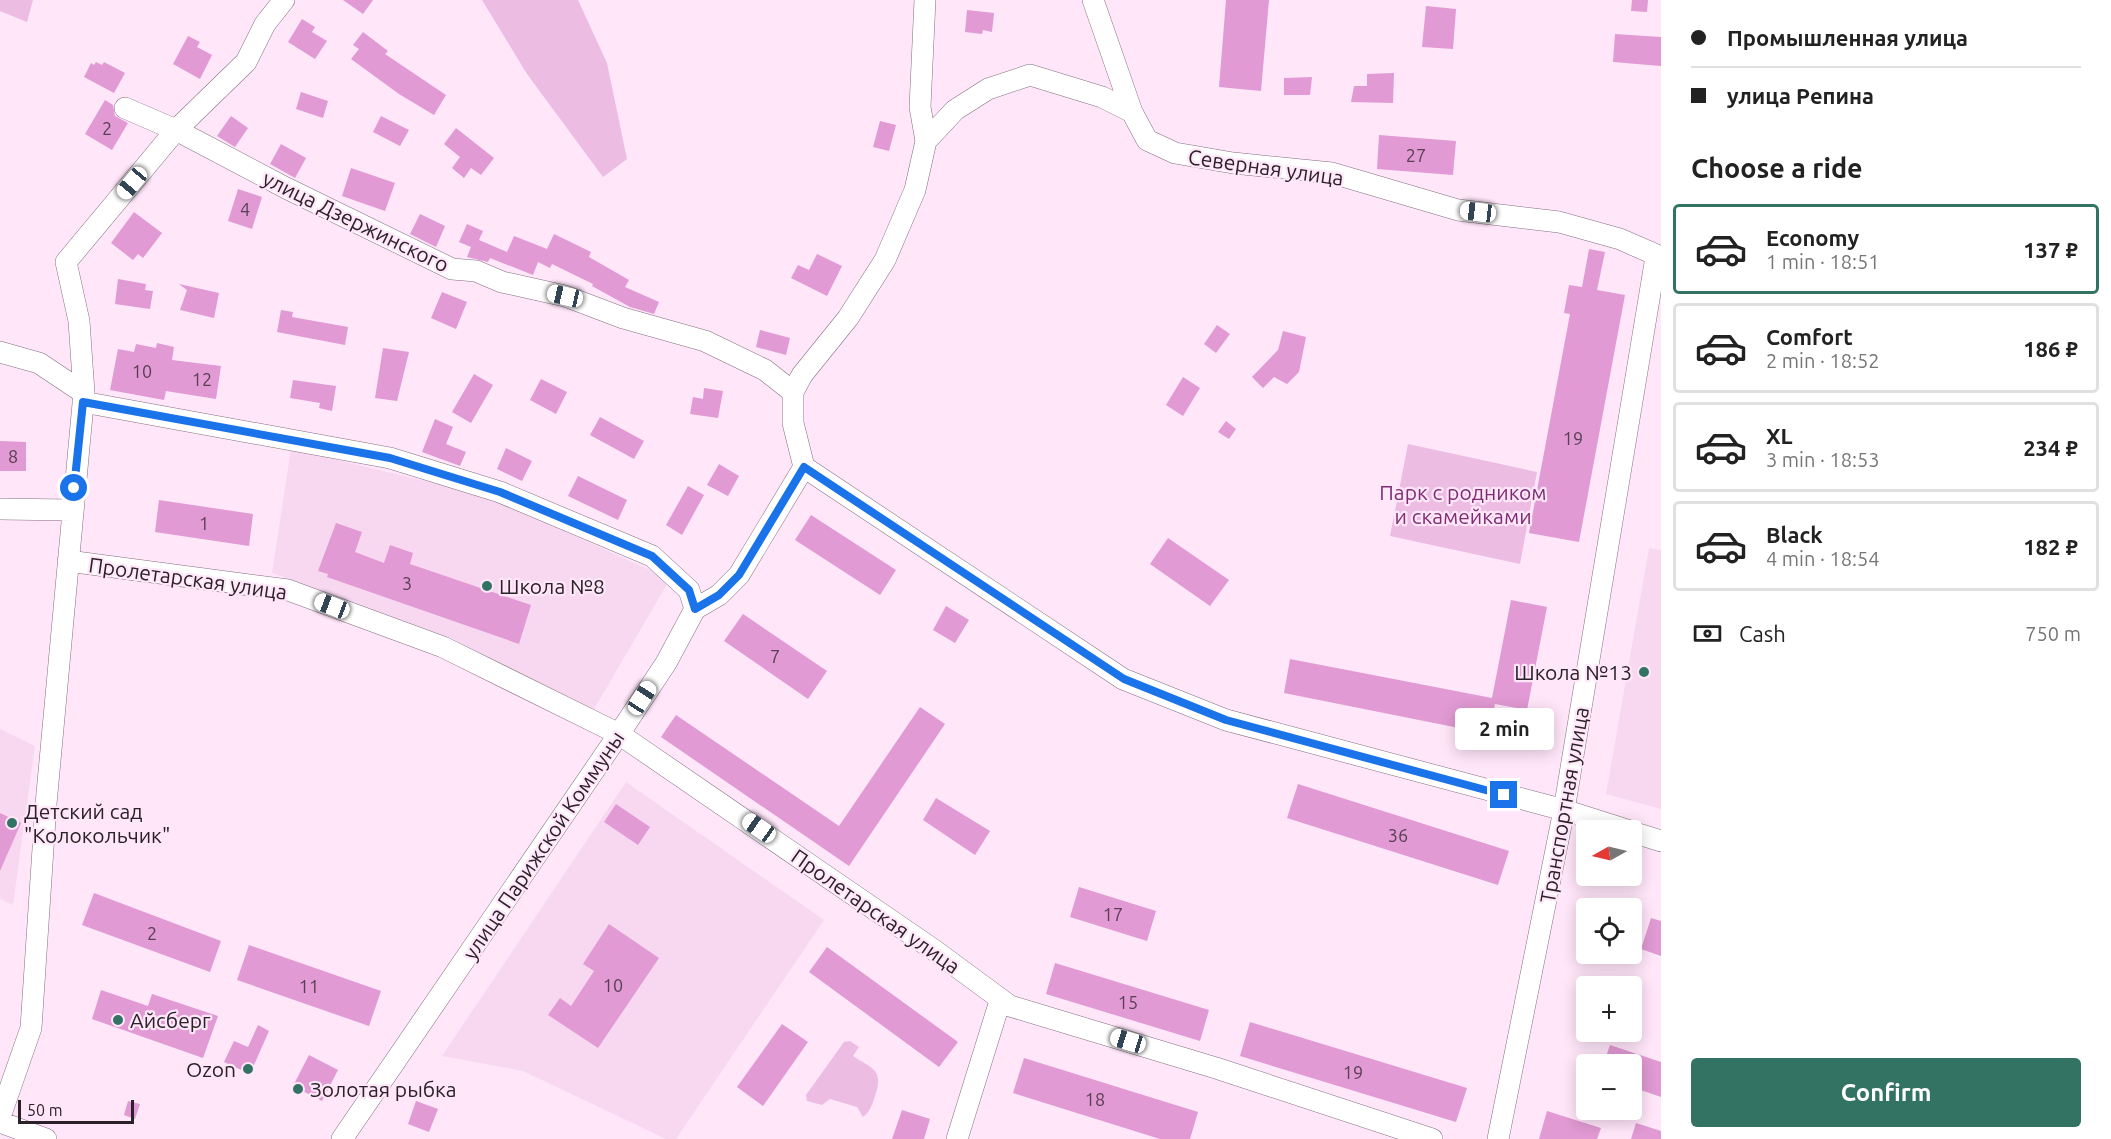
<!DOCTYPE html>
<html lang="en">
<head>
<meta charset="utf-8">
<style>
  :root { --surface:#fff; --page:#f6f6f6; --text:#222; --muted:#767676; --line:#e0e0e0; --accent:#327364 }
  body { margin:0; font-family:Ubuntu,sans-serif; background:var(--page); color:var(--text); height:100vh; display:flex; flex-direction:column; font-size:22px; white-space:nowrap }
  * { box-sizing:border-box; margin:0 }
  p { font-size:20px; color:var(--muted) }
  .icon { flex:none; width:33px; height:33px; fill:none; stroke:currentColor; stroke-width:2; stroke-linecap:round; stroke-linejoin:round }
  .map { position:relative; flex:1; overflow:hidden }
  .sheet { display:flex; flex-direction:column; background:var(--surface); width:450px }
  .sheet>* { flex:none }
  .banner { display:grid; align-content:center; height:132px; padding:0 30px; background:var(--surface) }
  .needle { width:39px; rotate:262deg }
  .fabs { position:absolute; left:1576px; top:820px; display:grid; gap:12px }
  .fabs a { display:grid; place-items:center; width:66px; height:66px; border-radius:6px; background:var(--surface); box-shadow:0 3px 15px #0003; font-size:30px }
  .scale { position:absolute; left:18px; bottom:15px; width:116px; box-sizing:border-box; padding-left:6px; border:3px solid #2b2229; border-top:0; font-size:16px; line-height:21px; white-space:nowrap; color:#2b2229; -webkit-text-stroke:4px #ffe6f9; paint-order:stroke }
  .end { position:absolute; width:27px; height:27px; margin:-14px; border:8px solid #1a73e8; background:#fff; box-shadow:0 0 0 3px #fff }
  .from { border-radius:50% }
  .bubble { position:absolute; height:42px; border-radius:6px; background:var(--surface); box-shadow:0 3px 15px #0003; font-size:20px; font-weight:700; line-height:42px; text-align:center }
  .car { position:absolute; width:18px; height:36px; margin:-18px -9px; border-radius:8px; box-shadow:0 0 4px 2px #0007; background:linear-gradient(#fff 24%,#345 0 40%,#fff 0 76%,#345 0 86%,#fff 0) }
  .banner b { display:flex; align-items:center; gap:21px; height:57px; font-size:22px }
  .banner b+b { border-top:2px solid var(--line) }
  .banner i { width:15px; height:15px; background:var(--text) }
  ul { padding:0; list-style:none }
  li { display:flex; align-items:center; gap:18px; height:90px; margin:0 12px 9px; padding:0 18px; border:3px solid var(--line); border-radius:6px }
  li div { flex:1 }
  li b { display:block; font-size:22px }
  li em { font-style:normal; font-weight:700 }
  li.on { border-color:var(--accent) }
  li>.icon { width:54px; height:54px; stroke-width:1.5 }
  h2 { padding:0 30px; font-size:27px; line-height:72px }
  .pay { display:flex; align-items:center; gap:15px; height:66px; padding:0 30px; font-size:22px }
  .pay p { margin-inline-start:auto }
  .action { display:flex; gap:12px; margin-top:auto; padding:12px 30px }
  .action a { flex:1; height:69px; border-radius:6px; background:var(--accent); color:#fff; font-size:24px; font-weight:700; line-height:69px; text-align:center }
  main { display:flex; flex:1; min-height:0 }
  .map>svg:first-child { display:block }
</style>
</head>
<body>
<main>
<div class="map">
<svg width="1661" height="1139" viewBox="0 0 1661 1139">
  <rect width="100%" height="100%" fill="#ffe6f9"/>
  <!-- built -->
  <path fill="#f8d8f1" d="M291,449L484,495L670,579L593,711L451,638L272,573Z
    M1649,548L1661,550V809L1606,794Z
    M0,729L35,746L13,905L0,899Z
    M626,782L824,920L676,1139H666L523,1071L442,1056Z"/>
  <!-- green -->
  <path fill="#edbce2" d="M0,0H33L27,22L0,11Z
    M482,0H578L607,63L627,159L603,177L527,74Z
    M1408,444L1537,472L1520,564L1390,536Z
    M850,1041L859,1047L853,1056C873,1069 884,1070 875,1096C872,1105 870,1112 863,1117L857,1107L830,1099L822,1105L807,1101L806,1095L844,1042Z"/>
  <!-- building -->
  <path fill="#e19ad3" d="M343,0H373L363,14Z
    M1226,0H1269L1261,91L1219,87Z
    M1632,0H1648L1647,12L1631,11Z
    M1426,6L1456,9L1453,49L1422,47Z
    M967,10L994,13L992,32L983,30L982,34L965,32Z
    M302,19L315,27L312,32L327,41L315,59L288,42Z
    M363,32L388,51L385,54L446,95L434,115L399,94L351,59L359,49L353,45Z
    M1615,34L1661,37V66L1613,62Z
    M188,36L200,42L197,47L212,55L200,79L173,64Z
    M96,62L102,65L104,62L125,73L114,93L84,77L91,63L94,65Z
    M1394,73L1393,103L1351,102L1354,86H1367V74Z
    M1312,77L1310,95H1284V78Z
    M301,92L328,101L323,118L296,109Z
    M105,100L113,105L115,116L128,123L112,150L85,134Z
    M231,116L248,128L235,147L217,136Z
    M381,116L409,130L400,146L373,132Z
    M880,121L896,125L889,151L873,147Z
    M456,128L494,158L481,175L471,168L464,178L452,168L460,157L444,144Z
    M1379,135L1456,141L1453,175L1377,169Z
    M281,144L306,158L295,178L270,164Z
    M351,168L395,183L385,211L342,196Z
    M238,189L262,197L252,229L228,221Z
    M134,212L162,233L143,258L138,254L133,260L111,243Z
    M420,214L445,226L436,247L410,234Z
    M467,224L483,231L479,240L507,252L514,236L547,249L554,234L591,252L589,257L629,280L625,287L659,302L654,314L630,307L592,286L593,284L552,264L550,268L538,262L533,275L490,258L488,262L467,257L471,247L459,242Z
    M1589,249L1605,252L1597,290L1625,295L1579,542L1529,533L1570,314L1564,313L1569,285L1582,287Z
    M817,254L842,266L827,296L791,278L798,265L809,270Z
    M118,279L146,284L145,290L153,291L150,309L115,304Z
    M179,284L219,293L214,318L180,310L187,290Z
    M442,292L467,302L456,329L431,318Z
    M281,310L293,312L292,317L348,327L345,345L277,332Z
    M1217,325L1230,334L1216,353L1204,344Z
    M760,330L790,338L786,355L756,347Z
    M1283,331L1306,337L1299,372L1287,384L1274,377L1263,388L1252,377L1278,350Z
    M157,343L174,347L172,360L221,366L216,399L166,391L164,400L110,390L118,349L134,352L136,344L156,348Z
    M383,348L409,352L397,401L375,398Z
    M474,374L493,385L471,423L452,412Z
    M1183,377L1200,388L1183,416L1166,405Z
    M541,379L567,392L556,414L530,400Z
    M293,380L336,386L332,411L319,408L320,403L290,398Z
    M704,388L723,391L718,418L690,414L693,397L703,399Z
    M600,417L644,441L634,459L590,435Z
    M435,419L453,427L446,444L466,452L460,466L422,452Z
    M1226,421L1236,429L1229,439L1218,432Z
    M0,441L26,442V471H0Z
    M506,448L532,461L522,481L497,469Z
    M719,464L739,476L728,496L707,485Z
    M578,476L627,500L618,520L568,496Z
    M688,486L704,495L682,535L666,525Z
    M159,500L253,514L249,546L155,532Z
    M811,515L896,570L880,595L795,540Z
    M336,523L362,532L355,552L384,563L390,545L413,553L410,564L531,605L519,644L327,577L328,574L318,571Z
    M1168,538L1229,580L1210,606L1150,564Z
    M1511,600L1547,607L1527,710L1495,704L1489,734L1284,693L1290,659L1492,698Z
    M946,606L969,620L955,643L933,630Z
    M743,614L827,671L808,699L724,641Z
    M920,707L945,724L849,866L661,737L676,715L839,826Z
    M1298,784L1509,851L1498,885L1287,818Z
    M936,798L990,831L975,855L923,820Z
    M616,804L650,827L638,845L604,822Z
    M0,813L21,823L0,871Z
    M1079,887L1156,911L1147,941L1070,917Z
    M94,893L221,941L210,972L82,925Z
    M1651,918L1661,921V956L1641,949Z
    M609,924L659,958L598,1048L548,1015L560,998L571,1006L594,971L583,964Z
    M249,945L381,991L369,1026L237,980Z
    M827,947L958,1042L939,1067L809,972Z
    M1055,963L1209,1010L1200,1041L1046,994Z
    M101,990L148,1006L152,994L218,1016L203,1058L92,1019Z
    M1250,1022L1467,1088L1456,1122L1240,1056Z
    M782,1024L808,1042L763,1106L737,1087Z
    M258,1025L269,1031L250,1074L224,1062L234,1041L248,1047Z
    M1610,1045L1661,1062V1097L1632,1087V1065H1603Z
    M309,1055L338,1070L322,1101L293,1086Z
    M1024,1058L1198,1112L1190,1139H1160L1013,1093Z
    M128,1101L140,1104L135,1119L124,1115Z
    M416,1101L438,1109L429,1132L408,1124Z
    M902,1110L930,1119L924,1139H892Z
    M1547,1111L1601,1128L1597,1139H1539Z
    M1636,1123L1661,1131V1139H1631Z"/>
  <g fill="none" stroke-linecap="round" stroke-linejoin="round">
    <defs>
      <path id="minor" d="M925,0L920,107L926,141
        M1093,0L1132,112L1147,140L1175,153L1233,163L1332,173L1458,210L1559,222L1620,239L1661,257
        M125,108L176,130L286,188L452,269L476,271L502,282L565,296L623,318L705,341L765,370L793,392
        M0,352L39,363L84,393
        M83,402L390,458L500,492L652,556L689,590L695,609
        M804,467L1123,679L1226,720L1564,810L1630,831
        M804,467L793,423V392L802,375L848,318L885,260L915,190L926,141L955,110L988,89L1030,75L1102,97L1132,112
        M0,509L71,510
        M68,561L288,590L443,647L619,734L934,950L1010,1006L1216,1068L1432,1139
        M1632,832L1661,841
        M0,1117L31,1028L46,804L84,393L79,321L66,262L176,130L246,62L265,24L284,0
        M0,1122L46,1139
        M342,1139L619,734L666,663L695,609L719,595L739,575L804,467
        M957,1139L1000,1001
        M1498,1139L1564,810L1656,257"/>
    </defs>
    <!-- minor casing -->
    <use href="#minor" stroke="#846f80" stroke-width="22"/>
    <!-- minor -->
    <use href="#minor" stroke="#fff" stroke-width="21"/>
  </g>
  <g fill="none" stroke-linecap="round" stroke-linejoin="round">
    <!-- route -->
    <path stroke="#1a73e8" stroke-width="8" d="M74,488L83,402L390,458L500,492L652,556L689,590L695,609L719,595L739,575L804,467L1124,679L1226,720L1504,795"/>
  </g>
  <!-- markers -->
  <g fill="#327364" stroke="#ffe6f9" stroke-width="2">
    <circle cx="487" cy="586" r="6"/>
    <circle cx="1644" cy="672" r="6"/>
    <circle cx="12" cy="823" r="6"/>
    <circle cx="118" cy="1020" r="6"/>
    <circle cx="248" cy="1069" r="6"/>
    <circle cx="298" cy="1089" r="6"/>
  </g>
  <g text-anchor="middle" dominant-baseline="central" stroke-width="4.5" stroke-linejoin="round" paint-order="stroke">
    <!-- number labels -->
    <g font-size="18" fill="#584054">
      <text x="107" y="128">2</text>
      <text x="1416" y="155">27</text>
      <text x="245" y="209">4</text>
      <text x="142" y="371">10</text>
      <text x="202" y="379">12</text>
      <text x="1573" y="438">19</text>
      <text x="13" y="456">8</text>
      <text x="204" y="523">1</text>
      <text x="407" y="583">3</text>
      <text x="775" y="656">7</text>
      <text x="1398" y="835">36</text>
      <text x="1113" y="914">17</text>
      <text x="152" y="933">2</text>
      <text x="613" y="985">10</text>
      <text x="309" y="986">11</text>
      <text x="1128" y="1002">15</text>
      <text x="1353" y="1072">19</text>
      <text x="1095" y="1099">18</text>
    </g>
    <!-- street labels -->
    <g font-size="21" fill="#2b2229" stroke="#ffe6f9">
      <text transform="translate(1266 167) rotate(8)">Северная улица</text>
      <text transform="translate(356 221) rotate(26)">улица Дзержинского</text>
      <text transform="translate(188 578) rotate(8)">Пролетарская улица</text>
      <text transform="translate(1564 805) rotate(-80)">Транспортная улица</text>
      <text transform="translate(543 845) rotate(-56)">улица Парижской Коммуны</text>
      <text transform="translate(876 911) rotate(35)">Пролетарская улица</text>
    </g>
    <!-- park labels -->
    <g font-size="21" fill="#7f2d73" stroke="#ffe6f9">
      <text x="1463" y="492">Парк с родником<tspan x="1463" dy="24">и скамейками</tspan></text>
    </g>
    <!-- poi labels -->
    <g font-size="21" fill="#2b2229" stroke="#ffe6f9" text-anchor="start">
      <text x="499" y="586">Школа №8</text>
      <text x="1632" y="672" text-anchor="end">Школа №13</text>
      <text x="24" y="811">Детский сад<tspan x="24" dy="24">"Колокольчик"</tspan></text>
      <text x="130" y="1020">Айсберг</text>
      <text x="236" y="1069" text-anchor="end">Ozon</text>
      <text x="310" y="1089">Золотая рыбка</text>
    </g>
  </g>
</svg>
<div class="fabs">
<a><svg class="needle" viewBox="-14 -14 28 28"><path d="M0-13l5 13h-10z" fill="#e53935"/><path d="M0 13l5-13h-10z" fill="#767676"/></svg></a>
<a><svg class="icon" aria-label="locate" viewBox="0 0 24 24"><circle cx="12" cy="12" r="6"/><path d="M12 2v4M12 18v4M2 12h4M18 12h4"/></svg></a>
<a>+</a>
<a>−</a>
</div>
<div class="scale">50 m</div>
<i class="end from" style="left:74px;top:488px"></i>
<i class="end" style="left:1504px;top:795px"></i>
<div class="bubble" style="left:1455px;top:708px;width:99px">2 min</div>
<i class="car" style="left:132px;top:183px;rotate:220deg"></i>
<i class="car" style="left:1478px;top:212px;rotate:277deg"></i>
<i class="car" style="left:565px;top:296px;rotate:283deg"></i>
<i class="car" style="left:332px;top:606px;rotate:291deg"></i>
<i class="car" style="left:642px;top:698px;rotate:33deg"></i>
<i class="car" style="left:759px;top:828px;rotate:305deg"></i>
<i class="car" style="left:1128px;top:1041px;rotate:287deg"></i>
</div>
<section class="sheet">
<div class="banner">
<b><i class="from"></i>Промышленная улица</b>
<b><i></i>улица Репина</b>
</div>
<h2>Choose a ride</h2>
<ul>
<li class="on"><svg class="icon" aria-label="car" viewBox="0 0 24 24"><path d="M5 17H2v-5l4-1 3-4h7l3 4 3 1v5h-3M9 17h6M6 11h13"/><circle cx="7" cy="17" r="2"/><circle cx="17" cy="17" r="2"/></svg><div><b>Economy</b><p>1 min · 18:51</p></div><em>137 ₽</em></li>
<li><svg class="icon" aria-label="car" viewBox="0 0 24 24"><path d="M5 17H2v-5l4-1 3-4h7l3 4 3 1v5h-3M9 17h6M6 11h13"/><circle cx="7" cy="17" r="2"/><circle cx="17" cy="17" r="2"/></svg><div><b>Comfort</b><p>2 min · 18:52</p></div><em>186 ₽</em></li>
<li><svg class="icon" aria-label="car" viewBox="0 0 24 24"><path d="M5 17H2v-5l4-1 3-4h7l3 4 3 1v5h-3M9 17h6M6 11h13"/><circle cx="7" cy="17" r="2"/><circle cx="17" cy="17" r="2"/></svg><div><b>XL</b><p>3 min · 18:53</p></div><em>234 ₽</em></li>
<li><svg class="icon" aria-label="car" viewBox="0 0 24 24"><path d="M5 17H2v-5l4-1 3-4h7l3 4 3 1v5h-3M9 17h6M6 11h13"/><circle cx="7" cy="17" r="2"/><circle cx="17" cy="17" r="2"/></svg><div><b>Black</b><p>4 min · 18:54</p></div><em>182 ₽</em></li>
</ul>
<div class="pay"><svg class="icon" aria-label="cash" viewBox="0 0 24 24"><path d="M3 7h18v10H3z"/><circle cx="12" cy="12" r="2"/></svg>Cash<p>750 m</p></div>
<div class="action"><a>Confirm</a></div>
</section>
</main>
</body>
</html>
